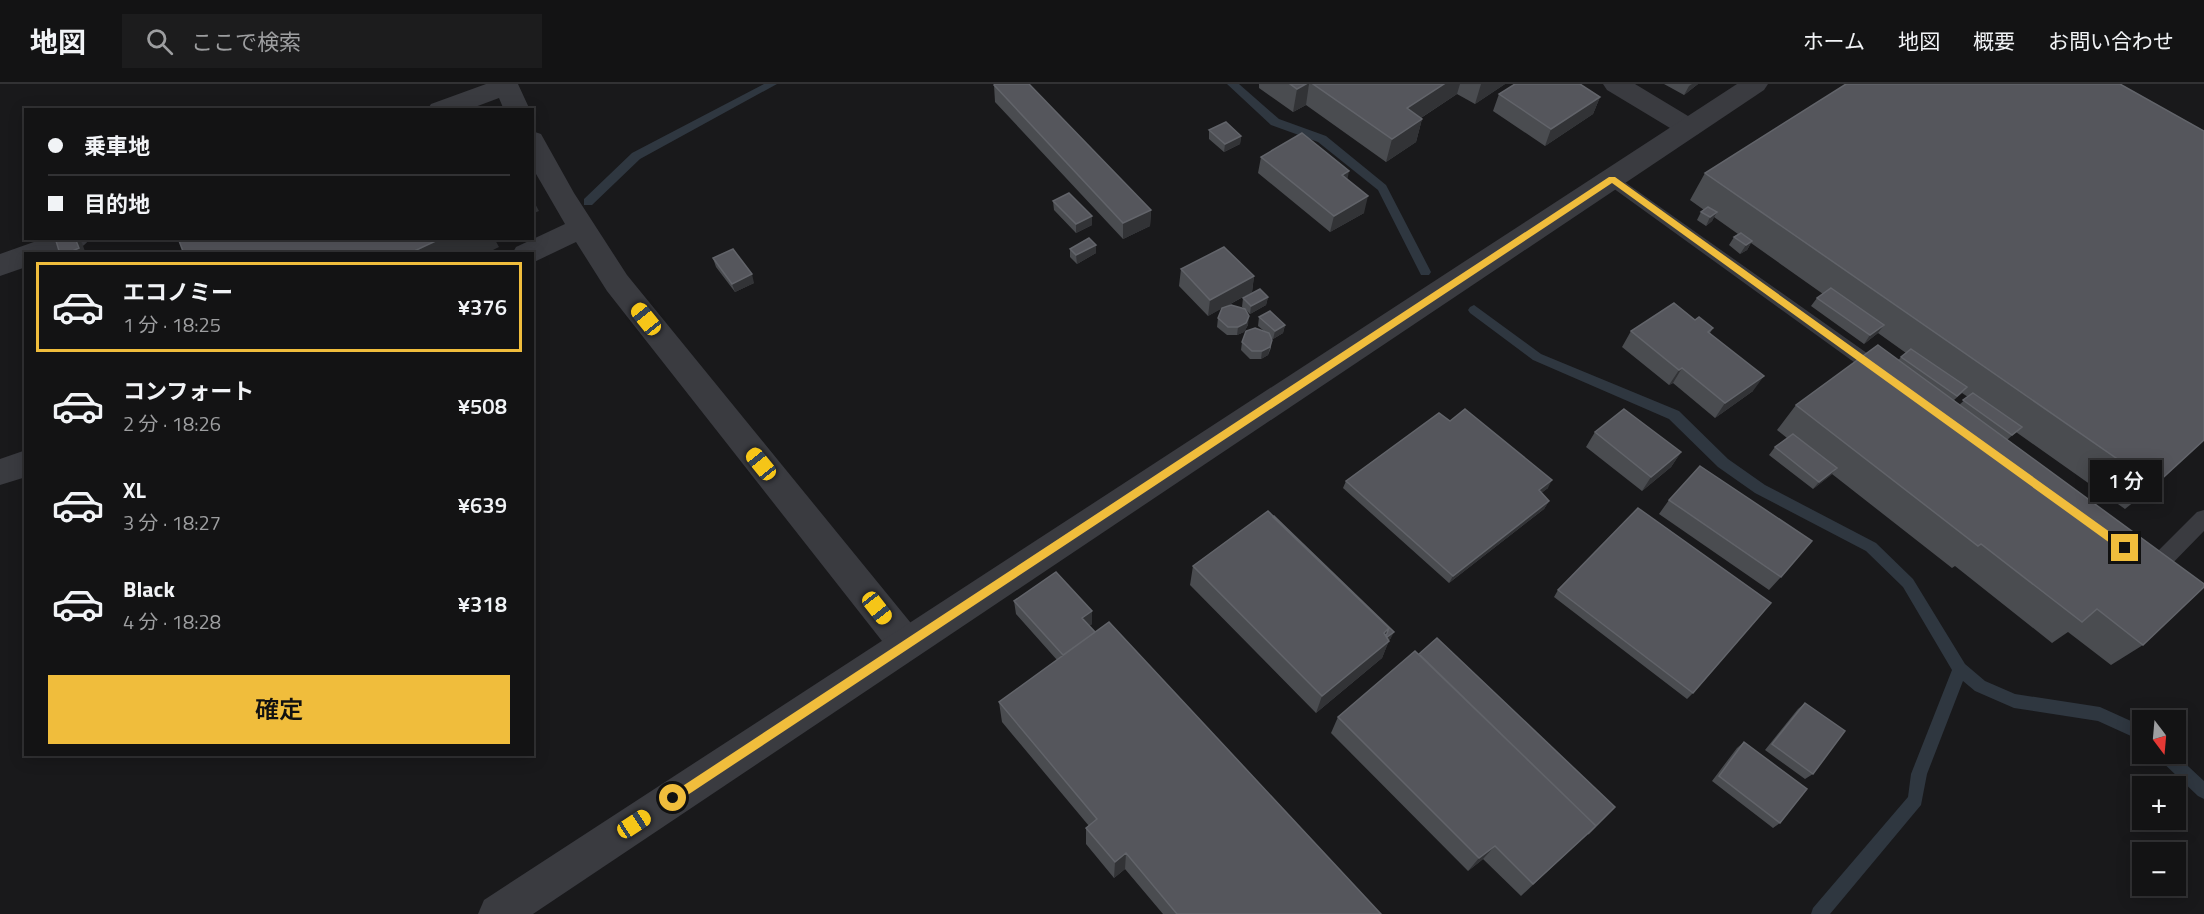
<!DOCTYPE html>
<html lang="ja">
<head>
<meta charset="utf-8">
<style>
  :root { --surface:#131314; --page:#1c1c1d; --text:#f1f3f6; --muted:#9d9ea0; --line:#323234; --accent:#f0bd3c }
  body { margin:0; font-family:"Titillium Web","Noto Sans JP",sans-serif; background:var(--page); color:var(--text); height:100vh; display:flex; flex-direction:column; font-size:22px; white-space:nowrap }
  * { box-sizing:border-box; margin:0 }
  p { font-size:20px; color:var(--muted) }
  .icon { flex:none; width:33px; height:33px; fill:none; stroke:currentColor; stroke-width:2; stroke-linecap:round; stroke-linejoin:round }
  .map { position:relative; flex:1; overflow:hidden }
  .sheet { position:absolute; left:24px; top:168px; width:510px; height:504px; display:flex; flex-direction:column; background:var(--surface); border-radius:0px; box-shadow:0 3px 15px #0003,0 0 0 2px var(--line) }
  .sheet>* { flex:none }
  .guide { position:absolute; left:24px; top:24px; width:510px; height:132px; border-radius:0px; box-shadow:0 3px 15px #0003,0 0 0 2px var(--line); display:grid; align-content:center; height:132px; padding:0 24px; background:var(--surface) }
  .needle { width:39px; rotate:164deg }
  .buttons { position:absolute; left:2132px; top:626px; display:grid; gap:12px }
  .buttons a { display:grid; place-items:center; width:54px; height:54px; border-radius:0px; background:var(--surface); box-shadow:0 3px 15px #0003,0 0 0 2px var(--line); font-size:30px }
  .end { position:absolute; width:27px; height:27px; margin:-14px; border:8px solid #f0bd3c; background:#111; box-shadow:0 0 0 3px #111 }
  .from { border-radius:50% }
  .bubble { position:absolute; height:42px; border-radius:0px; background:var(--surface); box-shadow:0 3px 15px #0003,0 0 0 2px var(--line); font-size:20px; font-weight:600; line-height:42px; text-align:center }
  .car { position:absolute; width:18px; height:36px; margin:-18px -9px; border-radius:8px; box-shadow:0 0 4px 2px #0007; background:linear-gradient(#f5c518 24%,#345 0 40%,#f5c518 0 76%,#345 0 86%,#f5c518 0) }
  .guide b { display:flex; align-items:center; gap:21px; height:57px; font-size:22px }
  .guide b+b { border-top:2px solid var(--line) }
  .guide i { width:15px; height:15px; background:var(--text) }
  ul { padding:10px 0 0; list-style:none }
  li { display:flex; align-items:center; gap:18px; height:90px; margin:0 12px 9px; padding:0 12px; border:3px solid transparent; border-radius:0px }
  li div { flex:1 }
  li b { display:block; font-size:22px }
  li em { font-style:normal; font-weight:600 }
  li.current { border-color:var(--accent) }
  li>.icon { width:54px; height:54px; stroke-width:1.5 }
  .cta { display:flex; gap:12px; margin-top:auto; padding:12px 24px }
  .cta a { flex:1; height:69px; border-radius:0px; background:var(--accent); color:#111; font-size:24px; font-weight:600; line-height:69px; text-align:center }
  header { display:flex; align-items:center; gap:36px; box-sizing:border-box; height:84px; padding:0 30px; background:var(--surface); border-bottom:2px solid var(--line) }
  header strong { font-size:28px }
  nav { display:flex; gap:33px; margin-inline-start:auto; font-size:21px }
  .search { width:420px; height:54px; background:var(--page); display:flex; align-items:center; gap:15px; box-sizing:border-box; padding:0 21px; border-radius:0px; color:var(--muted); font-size:22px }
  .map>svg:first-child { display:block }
</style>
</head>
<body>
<header>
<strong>地図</strong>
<div class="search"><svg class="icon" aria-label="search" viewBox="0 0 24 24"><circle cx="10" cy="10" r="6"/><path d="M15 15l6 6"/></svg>ここで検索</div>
<nav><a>ホーム</a><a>地図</a><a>概要</a><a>お問い合わせ</a></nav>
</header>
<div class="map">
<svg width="2204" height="830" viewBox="0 0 2204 830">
  <rect width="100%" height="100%" fill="#19191b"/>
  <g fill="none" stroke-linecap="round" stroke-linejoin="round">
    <!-- stream -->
    <path fill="#2f3740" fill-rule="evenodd" d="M764,0H777L640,75L592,121H584V115L632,69Z
      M1227,0H1239L1279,35L1326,52L1386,101L1431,188L1429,191H1421L1378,106L1318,58L1271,41Z
      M1474,221L1541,270L1679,327L1728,375L1765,401L1876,459L1913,495L1965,580L1985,597L2015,610L2100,623L2142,642V657L2098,637L2014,624L1975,607L1963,597L1927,690L1921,721L1830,830H1811L1813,824L1908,713L1911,690L1952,586L1903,503L1866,467L1755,409L1718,383L1669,335L1533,276L1470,229L1468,226L1470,223Z
      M2155,669H2174L2204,697V715L2198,712L2158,674Z"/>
    <!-- service -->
    <path fill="#3a3b40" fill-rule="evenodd" d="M1612,89L1888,284L1891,289L1888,294H1876L1606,99L1604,95L1606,91Z
      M2204,426V447L2163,489L2156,492L2140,485L2137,479L2140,473L2147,470L2153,472L2197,428Z"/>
    <!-- minor -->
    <path fill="#3a3b40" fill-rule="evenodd" d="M486,0H518L530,26H504L499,14L467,26H427L431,20Z
      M1603,0H1635L1698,38L1702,44L1698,50L1689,53L1680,50L1607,6Z
      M532,47L541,50L574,109L627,191L919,549L924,560L919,571L906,576L893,571L607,207L576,158L532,179V170H512L516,163L565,140L532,83Z
      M45,154H90C79,174 45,170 26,170V183L0,192V170Z
      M26,366V393L0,401V375Z"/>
    <!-- tertiary -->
    <path fill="#3a3b40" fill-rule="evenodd" d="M1737,0H1768L1764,6L533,830H478L484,816Z"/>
  </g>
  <!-- wall -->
  <path fill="#4a4c50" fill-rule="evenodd" d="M1259,0H1505L1475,20L1457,10L1421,34L1422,35L1416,58L1386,78L1306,21L1293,28L1259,4Z
    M1513,0H1580L1600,13L1593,30L1545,62L1493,27L1499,10L1514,1Z
    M1664,0H1698L1684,11Z
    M994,1L1151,126L1150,142L1123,155L995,18Z
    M1209,46L1241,52L1240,60L1224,68L1209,55Z
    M1261,73L1364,129L1330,148L1258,89Z
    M1705,89L2155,401L2125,425L2016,348L2007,356L2143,561L2111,581L2068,548L2052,559L1955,482L1952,484L1832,390L1813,405L1769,371L1775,363L1787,354L1777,346L1796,321L1898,276L1906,269L1878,249L1864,260L1811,222L1817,214L1823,210L1751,159L1747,166L1740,170L1729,161L1734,153L1738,150L1714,133L1712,137L1706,142L1697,136L1701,128L1704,126L1690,116ZM1962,309L1968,313L1959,321L1954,316Z
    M1053,117L1092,141L1076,149L1054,126Z
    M1070,165L1096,169L1077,180L1070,173Z
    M713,174L754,199L735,208L716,183Z
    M1181,185L1254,192L1252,208L1225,223L1245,225L1242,223L1243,214L1268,213L1266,221L1250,230L1245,225L1248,241L1244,248L1237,251H1227L1217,243L1218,234L1222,224L1208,232L1179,202Z
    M1259,233L1285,241L1283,249L1273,255L1271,254V264L1268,271L1261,275H1250L1241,266L1242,258L1264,247L1258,242Z
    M1695,236L1713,244L1710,249L1753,307L1715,334L1673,299L1669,301L1622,263L1631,247Z
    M1450,337L1548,404L1541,409L1549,417L1544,425L1449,499L1343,404L1346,397Z
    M1595,348L1681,368L1671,383L1642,407L1586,363Z
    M1669,416L1781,493L1769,506L1659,430Z
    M1193,482L1391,554L1389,556L1382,574L1316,629L1190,501Z
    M1558,506L1693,609L1687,615L1554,513Z
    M1014,517L1092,540L1089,542L1381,830H1163L1125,785L1114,794L1086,760V744L1089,742L1002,638L999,618L1057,576L1016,530Z
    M1805,619L1813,690L1805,695L1765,666L1798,625Z
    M1338,633L1582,755L1521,812L1483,775L1468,787L1331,649Z
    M1744,658L1780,739L1773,744L1712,697L1737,664Z"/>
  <!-- shaded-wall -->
  <path fill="#323336" d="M1306,0H1309L1306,21L1293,28L1297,5Z
    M1444,0H1460L1457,10L1401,47L1407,24Z
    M1481,0H1505L1475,20Z
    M1692,0H1698L1684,11L1689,2Z
    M1600,13L1593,30L1545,62L1551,45Z
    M1422,35L1416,58L1386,78L1392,55Z
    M1241,52L1240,60L1224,68L1225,60Z
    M1349,87L1346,103L1342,91Z
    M1368,112L1364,129L1330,148L1334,132Z
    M532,114L539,127L532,130Z
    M1151,126L1150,142L1123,155V139Z
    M1717,128L1712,137L1706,142L1710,133Z
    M1092,132V141L1076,149V140Z
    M75,154H78L82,159L86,170H66Z
    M442,154H494L499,163L485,170H408Z
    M1752,157L1747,166L1740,170L1746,161Z
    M1096,161V169L1077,180L1076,171Z
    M752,190L754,199L735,208L732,200Z
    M1254,192L1252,208L1208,232L1210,216Z
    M1268,213L1266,221L1250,230L1251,222Z
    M1249,232L1248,241L1244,248L1237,251L1238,243Z
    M1285,241L1283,249L1273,255L1275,247Z
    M1884,241L1878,249L1864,260L1870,251Z
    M1272,256L1268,271L1261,275L1262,267Z
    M1682,284L1673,299L1669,301L1679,286Z
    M1764,292L1753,307L1715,334L1725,319Z
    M1681,368L1671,383L1642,407L1651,393Z
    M1837,384L1830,392L1813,405L1819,398Z
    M1552,396L1548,404L1535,414L1539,406Z
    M1549,417L1544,425L1449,499L1453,492Z
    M1092,527V540L1082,547V534Z
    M1389,544L1394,548L1391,554L1382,562L1384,549Z
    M1389,557L1382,574L1316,629L1322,612Z
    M1495,762L1483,775L1468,787L1479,774Z
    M1126,769L1125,785L1114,794L1115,778Z"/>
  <!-- building -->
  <path fill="#55565c" stroke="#62646a" stroke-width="1.5" d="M995,0H1029L1151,126L1123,139L994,1Z
    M1290,0H1306L1297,5Z
    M1313,0H1444L1407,24L1422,35L1392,55Z
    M1515,0H1580L1600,13L1551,45L1499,10Z
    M1846,0H2120L2204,47V356L2155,401L1705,89Z
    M1226,38L1241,52L1225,60L1209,46Z
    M1302,49L1349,87L1342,91L1368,112L1334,132L1261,73Z
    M1069,109L1092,132L1076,140L1053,117Z
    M1708,123L1717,128L1710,133L1701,128Z
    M1741,149L1752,157L1746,161L1734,153Z
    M62,154H75L79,164L66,170H60L56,157Z
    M178,154H442L408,170H184Z
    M1089,154L1096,161L1076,171L1070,165Z
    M1224,163L1254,192L1210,216L1181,185Z
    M733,165L752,190L732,200L713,174Z
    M1831,204L1884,241L1870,251L1817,214Z
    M1260,205L1268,213L1251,222L1243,214Z
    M1674,219L1695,236L1699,233L1713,244L1708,248L1764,292L1725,319L1682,284L1679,286L1631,247Z
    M1231,221L1245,225L1249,232L1246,239L1238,243H1228L1218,234L1222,224Z
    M1270,227L1285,241L1275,247L1259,233Z
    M1255,244L1269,249L1272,256L1270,263L1262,267H1252L1242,258L1246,247Z
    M1878,261L2204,500V503L2143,561L2097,525L2082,538L1981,460L1978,462L1796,321Z
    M1911,265L1967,303L1957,312L1901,273Z
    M1973,309L2022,343L2012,351L1963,316Z
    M1465,325L1552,396L1539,406L1549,417L1453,492L1346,397L1439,329L1450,337Z
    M1624,325L1681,368L1651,393L1595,348Z
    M1793,350L1837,384L1819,398L1775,363Z
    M1700,382L1812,457L1781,493L1669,416Z
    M1638,424L1771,519L1693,609L1558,506Z
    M1268,427L1389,544L1384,549L1389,557L1322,612L1193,482Z
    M1274,432L1394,548L1387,553L1386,552L1389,544L1273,433Z
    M1056,488L1092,527L1082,534L1095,548L1063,571L1014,517Z
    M1109,538L1381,830H1177L1126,769L1115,778L1086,744L1097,735L999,618Z
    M1437,554L1615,723L1588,750L1596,742L1419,570Z
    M1415,567L1596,742L1533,800L1495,762L1479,774L1338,633Z
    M1805,619L1845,647L1813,690L1772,660Z
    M1744,658L1807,705L1780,739L1719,692Z"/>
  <!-- route -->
  <path fill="#f0bd3c" d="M1609,93H1615L2128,461V467H2121L1612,99L677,718H669V711Z"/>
</svg>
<div class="buttons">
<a><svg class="needle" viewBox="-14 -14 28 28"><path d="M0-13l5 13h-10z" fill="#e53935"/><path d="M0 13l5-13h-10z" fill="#9d9ea0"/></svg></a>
<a>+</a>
<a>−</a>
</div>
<i class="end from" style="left:673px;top:714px"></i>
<i class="end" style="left:2125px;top:464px"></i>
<div class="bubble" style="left:2090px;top:376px;width:72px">1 分</div>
<i class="car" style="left:646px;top:235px;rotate:321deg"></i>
<i class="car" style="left:761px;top:380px;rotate:321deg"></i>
<i class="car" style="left:877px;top:524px;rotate:142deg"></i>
<i class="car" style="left:634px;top:740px;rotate:57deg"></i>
<div class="guide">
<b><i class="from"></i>乗車地</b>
<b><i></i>目的地</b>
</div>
<section class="sheet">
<ul>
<li class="current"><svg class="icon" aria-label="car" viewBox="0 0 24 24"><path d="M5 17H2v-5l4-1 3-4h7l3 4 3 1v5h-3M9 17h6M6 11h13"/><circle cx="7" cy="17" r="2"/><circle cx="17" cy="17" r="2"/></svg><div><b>エコノミー</b><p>1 分 · 18:25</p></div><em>¥376</em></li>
<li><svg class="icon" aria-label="car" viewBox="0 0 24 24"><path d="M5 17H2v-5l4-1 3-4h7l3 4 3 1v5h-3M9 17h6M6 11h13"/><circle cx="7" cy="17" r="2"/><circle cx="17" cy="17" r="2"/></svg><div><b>コンフォート</b><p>2 分 · 18:26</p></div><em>¥508</em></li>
<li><svg class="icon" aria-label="car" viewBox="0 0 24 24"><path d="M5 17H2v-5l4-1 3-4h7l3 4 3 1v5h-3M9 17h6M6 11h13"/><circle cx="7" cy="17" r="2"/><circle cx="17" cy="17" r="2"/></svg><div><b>XL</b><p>3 分 · 18:27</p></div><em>¥639</em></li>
<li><svg class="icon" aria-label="car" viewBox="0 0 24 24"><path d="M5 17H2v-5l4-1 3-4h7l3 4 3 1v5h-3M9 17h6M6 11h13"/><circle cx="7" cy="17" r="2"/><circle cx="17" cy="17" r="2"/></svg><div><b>Black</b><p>4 分 · 18:28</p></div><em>¥318</em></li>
</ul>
<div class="cta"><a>確定</a></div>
</section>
</div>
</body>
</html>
